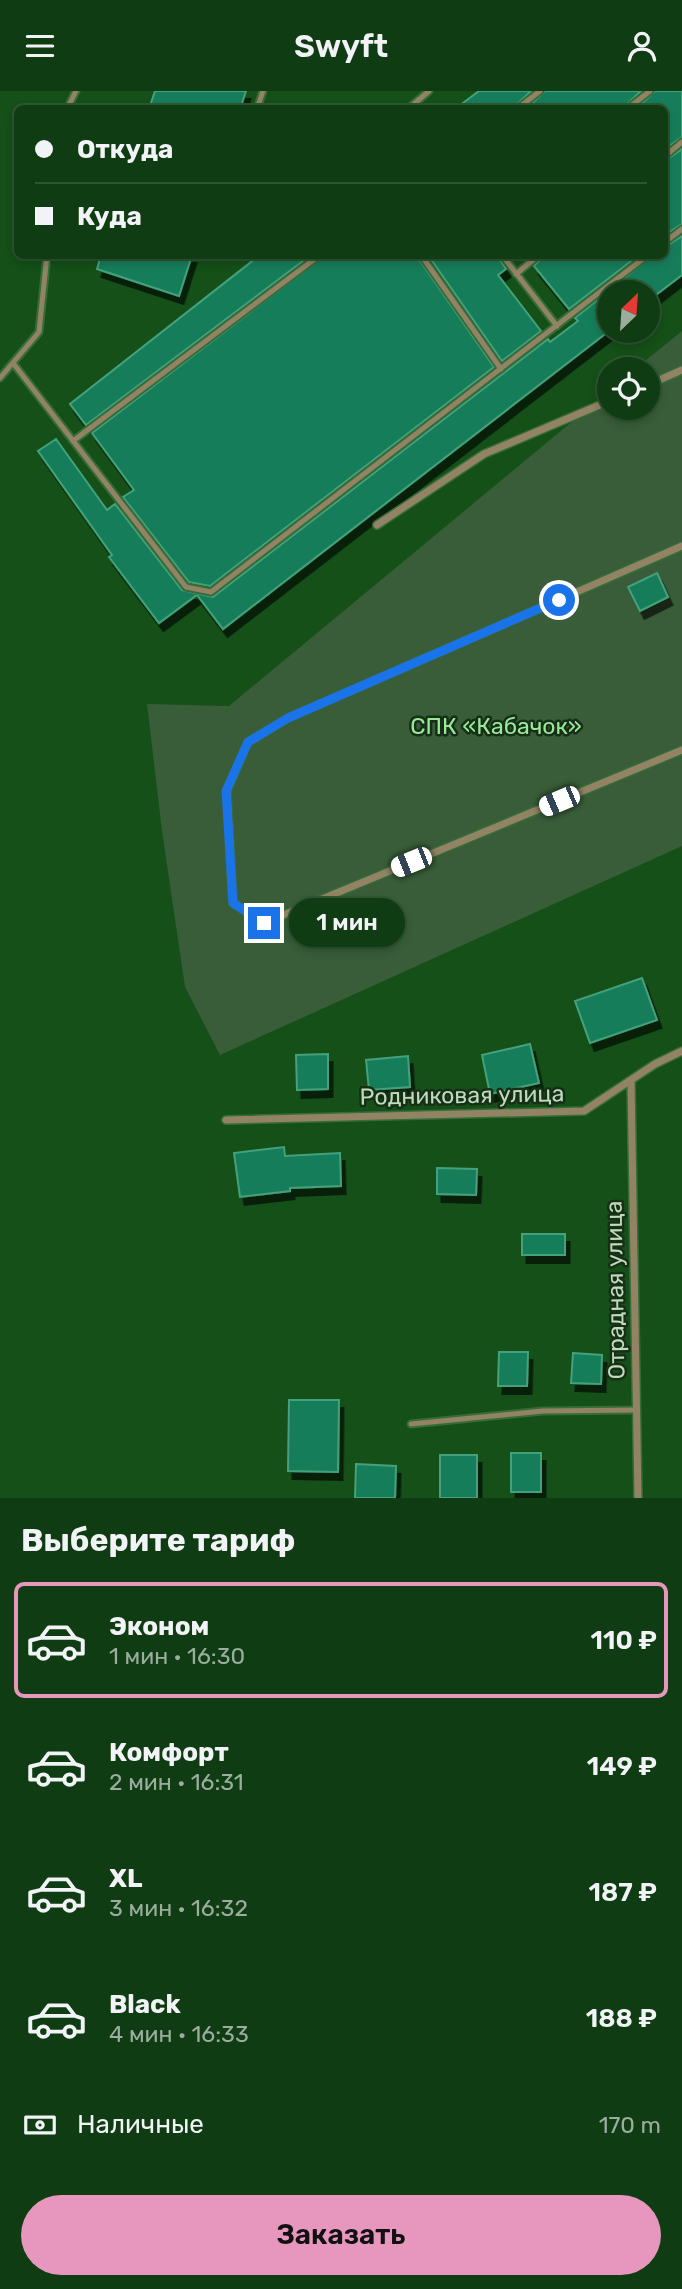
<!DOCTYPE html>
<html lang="ru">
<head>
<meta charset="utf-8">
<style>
  :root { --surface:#0f3c12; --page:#1d4720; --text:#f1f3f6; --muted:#9bad9f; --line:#2f5632; --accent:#e797bd }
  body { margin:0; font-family:Rubik,sans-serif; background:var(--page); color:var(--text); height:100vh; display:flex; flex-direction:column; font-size:26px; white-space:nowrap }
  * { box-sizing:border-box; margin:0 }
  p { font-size:23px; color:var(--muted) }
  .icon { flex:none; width:38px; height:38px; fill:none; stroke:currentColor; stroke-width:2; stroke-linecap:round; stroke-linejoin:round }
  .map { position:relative; height:1407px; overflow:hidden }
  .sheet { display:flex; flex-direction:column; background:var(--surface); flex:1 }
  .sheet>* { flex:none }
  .top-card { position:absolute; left:14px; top:14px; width:654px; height:154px; border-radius:10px; box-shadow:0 4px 10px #0003,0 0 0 2px var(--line); display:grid; align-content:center; height:154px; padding:0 21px; background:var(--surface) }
  .needle { width:46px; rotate:25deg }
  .tools { position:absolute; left:597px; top:189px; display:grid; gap:14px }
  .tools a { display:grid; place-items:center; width:63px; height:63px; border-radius:50%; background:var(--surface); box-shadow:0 4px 10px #0003,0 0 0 2px var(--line); font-size:35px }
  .end { position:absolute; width:32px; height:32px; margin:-16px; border:9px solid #1a73e8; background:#fff; box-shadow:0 0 0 4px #fff }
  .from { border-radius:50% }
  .bubble { position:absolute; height:49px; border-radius:24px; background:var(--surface); box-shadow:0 4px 10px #0003,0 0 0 2px var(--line); font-size:23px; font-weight:600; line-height:49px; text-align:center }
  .car { position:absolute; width:21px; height:42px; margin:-21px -10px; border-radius:9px; box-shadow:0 0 5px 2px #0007; background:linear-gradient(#fff 24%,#345 0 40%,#fff 0 76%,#345 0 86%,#fff 0) }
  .top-card b { display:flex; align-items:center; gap:24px; height:66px; font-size:26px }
  .top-card b+b { border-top:2px solid var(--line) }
  .top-card i { width:18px; height:18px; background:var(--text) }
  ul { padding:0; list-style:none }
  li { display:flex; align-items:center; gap:21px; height:116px; margin:0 14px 10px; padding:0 7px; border:4px solid transparent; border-radius:10px }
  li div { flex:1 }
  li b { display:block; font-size:26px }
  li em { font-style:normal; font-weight:600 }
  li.selected { border-color:var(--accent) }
  li>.icon { width:63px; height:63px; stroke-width:1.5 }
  h2 { padding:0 21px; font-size:32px; line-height:84px }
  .pay { display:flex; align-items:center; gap:18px; height:77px; padding:0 21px; font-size:26px }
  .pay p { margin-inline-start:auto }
  .action { display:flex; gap:14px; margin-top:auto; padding:14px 21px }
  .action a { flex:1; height:80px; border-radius:42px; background:var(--accent); color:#111; font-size:28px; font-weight:600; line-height:80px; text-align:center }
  header { display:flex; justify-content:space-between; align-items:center; height:91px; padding:0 21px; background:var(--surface); font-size:32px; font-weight:600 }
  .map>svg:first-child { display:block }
</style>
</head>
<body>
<header><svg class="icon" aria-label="menu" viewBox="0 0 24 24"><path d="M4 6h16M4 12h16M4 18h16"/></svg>Swyft<svg class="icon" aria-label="person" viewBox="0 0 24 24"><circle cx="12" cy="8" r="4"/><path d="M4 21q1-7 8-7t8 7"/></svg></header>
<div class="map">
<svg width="682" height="1407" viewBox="0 0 682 1407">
  <defs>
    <filter id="shadow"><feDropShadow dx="4.5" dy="8" stdDeviation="0" flood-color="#0009"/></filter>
  </defs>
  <rect width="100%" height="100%" fill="#145018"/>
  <!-- green -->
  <path fill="#385d38" d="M682,240V755L220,964L185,896L162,740L147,613L229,615L609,300V317H648V278H635Z"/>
  <!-- building -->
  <path fill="#167d5a" stroke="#44a17c" stroke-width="2" filter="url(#shadow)" d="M155,0H246L240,18H149Z
    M479,0H531L512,18H455Z
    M545,0H641L622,18H526Z
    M655,0H682V46L665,58V18H636Z
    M682,58V133L665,144V70Z
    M682,145V184L648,210V201H609V240L223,538L197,504L159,532L109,466L112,464L38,360L56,348L107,419L115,413L182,499L213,506L548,248L550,251L578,230L575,227L653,164H665V156Z
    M101,164H192L179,205L97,178Z
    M260,164H311L86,334L70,313Z
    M325,164H416L494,276L210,495L189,491L123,406L134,399L92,342Z
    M428,164H497L506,178L498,184L541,240L502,270Z
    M544,164H639L569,218L534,175Z
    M657,482L668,506L640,520L628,496Z
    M642,887L657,929L590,952L575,910Z
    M530,953L539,992L490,1003L482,964Z
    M328,963V998L297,999L296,964Z
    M408,965L410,996L369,999L366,969Z
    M284,1056L285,1065L340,1062L341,1095L290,1097V1100L240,1106L234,1062Z
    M437,1077L477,1078L476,1104L437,1103Z
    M522,1143H565V1164H522Z
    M499,1261H528L527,1295H498Z
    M573,1262L602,1264L601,1293L571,1292Z
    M289,1309H339L338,1381L288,1380Z
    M511,1362H541V1401H511Z
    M440,1364H477V1407H440Z
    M356,1373L396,1375L395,1407H355Z"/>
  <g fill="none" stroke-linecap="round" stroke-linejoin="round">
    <defs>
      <path id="lane" d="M67,18L76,0
        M257,18L263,0
        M408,18L429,0
        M517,18L540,0
        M627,18L650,0
        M665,65L682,51
        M665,151L682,138
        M421,164L501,278
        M502,164L557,235
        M516,183L539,164
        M13,272L186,496L211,501L648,164
        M0,287L39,241L47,164
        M73,350L320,164
        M411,1333L543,1320L636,1319"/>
      <path id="street" d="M648,294L682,279
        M377,434L484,363L609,310
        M682,455L288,627L248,651L227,700L233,812L264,832L682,659
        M631,990L638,1407
        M226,1029L584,1020L655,973L682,960"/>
    </defs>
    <!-- lane casing -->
    <use href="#lane" stroke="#366c39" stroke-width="9"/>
    <!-- street casing -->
    <use href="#street" stroke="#366c39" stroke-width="10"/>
    <!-- lane -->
    <use href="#lane" stroke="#928364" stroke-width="5"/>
    <!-- street -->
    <use href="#street" stroke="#928364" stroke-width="7"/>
  </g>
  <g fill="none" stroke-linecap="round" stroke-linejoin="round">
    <!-- route -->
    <path stroke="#1a73e8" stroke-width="9" d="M264,832L233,812L226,700L248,651L288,627L559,509"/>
  </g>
  <g text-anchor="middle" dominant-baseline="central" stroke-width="5" stroke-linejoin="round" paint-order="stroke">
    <!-- park labels -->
    <g font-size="23" fill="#9ae99a" stroke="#172f17">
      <text x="496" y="635">СПК «Кабачок»</text>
    </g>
    <!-- street labels -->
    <g font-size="23" fill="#bedbbc" stroke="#172f17">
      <text transform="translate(462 1004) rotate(-1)">Родниковая улица</text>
      <text transform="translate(615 1199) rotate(-91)">Отрадная улица</text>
    </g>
  </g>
</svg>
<div class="tools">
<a><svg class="needle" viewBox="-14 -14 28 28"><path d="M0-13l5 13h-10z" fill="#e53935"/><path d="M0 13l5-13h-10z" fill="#9bad9f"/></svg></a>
<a><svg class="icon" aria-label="locate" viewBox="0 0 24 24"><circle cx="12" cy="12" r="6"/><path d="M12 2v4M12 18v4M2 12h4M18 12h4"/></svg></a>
</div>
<i class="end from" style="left:559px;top:509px"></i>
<i class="end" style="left:264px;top:832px"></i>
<div class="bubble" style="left:289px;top:807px;width:116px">1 мин</div>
<i class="car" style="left:559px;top:710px;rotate:247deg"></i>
<i class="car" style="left:411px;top:771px;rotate:248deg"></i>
<div class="top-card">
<b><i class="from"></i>Откуда</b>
<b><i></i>Куда</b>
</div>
</div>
<section class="sheet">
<h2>Выберите тариф</h2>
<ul>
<li class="selected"><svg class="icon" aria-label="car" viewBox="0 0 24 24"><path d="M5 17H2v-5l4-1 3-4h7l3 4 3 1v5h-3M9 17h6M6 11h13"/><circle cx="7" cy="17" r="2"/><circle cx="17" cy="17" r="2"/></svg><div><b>Эконом</b><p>1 мин · 16:30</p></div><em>110 ₽</em></li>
<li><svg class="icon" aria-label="car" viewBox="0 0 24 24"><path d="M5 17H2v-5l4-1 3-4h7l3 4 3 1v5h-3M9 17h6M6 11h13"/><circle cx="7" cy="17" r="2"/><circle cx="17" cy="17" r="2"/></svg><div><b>Комфорт</b><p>2 мин · 16:31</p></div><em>149 ₽</em></li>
<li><svg class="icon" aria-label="car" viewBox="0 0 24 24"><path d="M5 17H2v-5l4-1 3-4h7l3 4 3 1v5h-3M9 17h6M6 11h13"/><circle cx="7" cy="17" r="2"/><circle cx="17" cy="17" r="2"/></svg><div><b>XL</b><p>3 мин · 16:32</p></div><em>187 ₽</em></li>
<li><svg class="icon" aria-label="car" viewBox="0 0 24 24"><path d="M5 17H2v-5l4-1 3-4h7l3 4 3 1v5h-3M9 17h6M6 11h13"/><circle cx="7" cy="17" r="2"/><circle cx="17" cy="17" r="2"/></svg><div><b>Black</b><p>4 мин · 16:33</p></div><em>188 ₽</em></li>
</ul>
<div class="pay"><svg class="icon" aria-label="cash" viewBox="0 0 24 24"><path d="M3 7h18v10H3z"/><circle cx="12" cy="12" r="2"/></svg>Наличные<p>170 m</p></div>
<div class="action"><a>Заказать</a></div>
</section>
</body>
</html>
